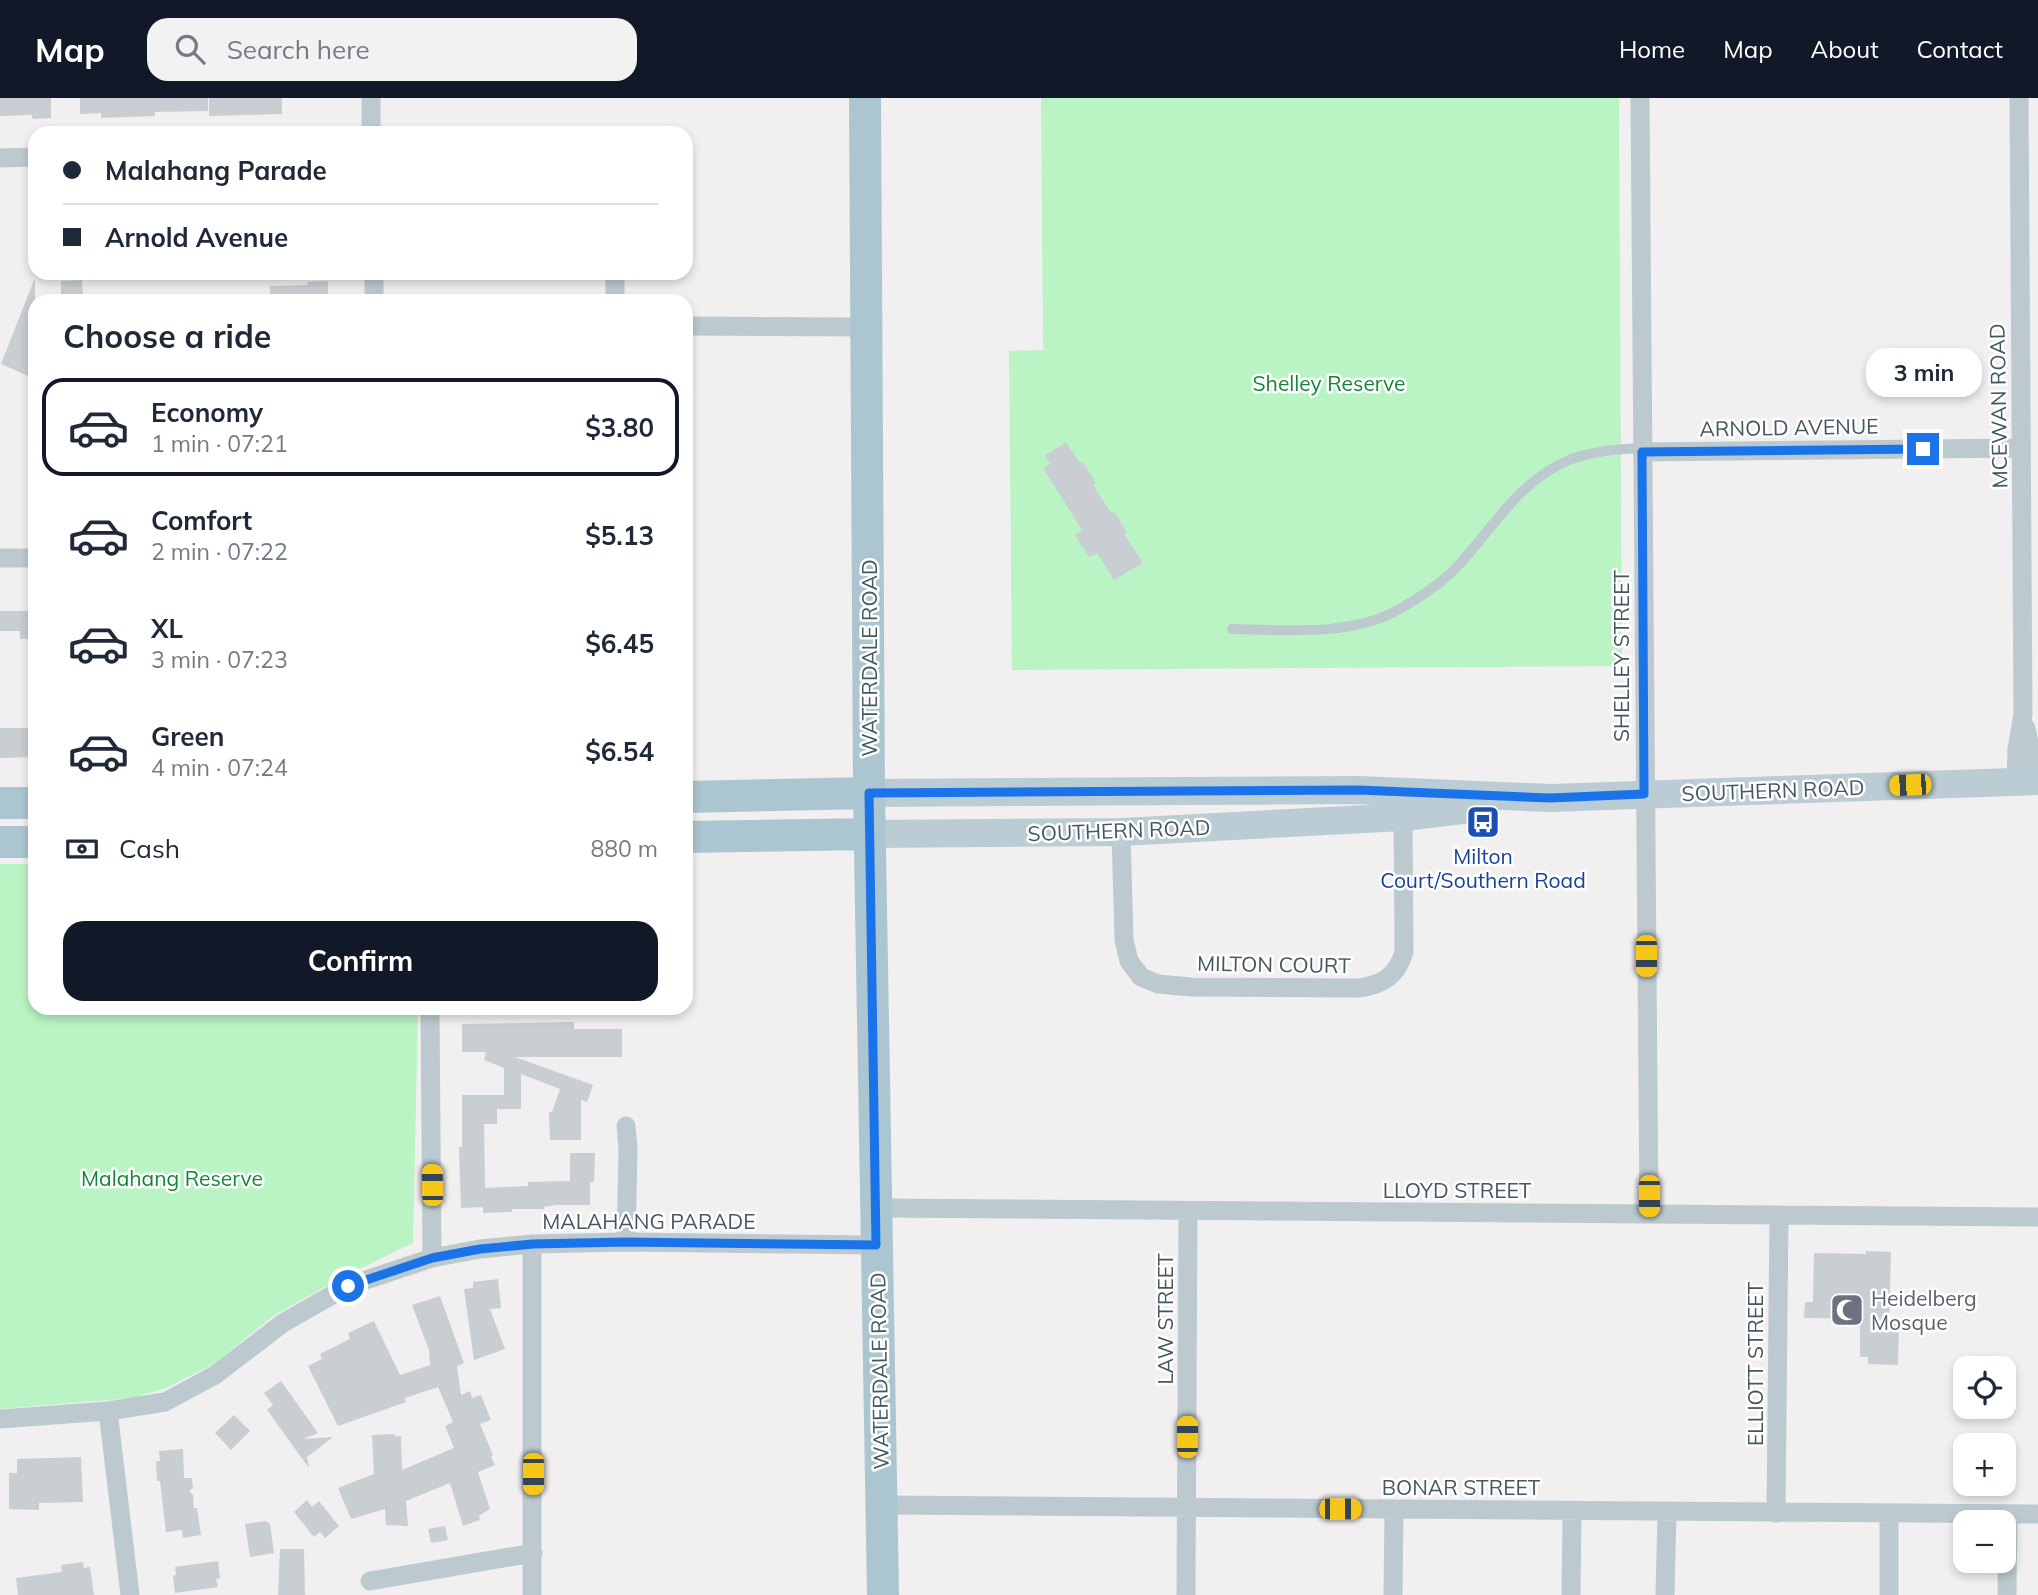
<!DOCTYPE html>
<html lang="en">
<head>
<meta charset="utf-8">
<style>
  :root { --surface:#fff; --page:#f2f2f3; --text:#1f2937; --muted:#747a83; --line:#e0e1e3; --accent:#111827 }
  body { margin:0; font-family:Mulish,sans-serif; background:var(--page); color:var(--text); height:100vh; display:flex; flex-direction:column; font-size:26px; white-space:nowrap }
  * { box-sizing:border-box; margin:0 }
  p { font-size:23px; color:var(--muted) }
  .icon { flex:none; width:38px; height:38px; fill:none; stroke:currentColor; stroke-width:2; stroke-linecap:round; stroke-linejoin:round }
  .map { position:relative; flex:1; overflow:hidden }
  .drawer { position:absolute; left:28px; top:196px; width:665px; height:721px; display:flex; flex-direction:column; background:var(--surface); border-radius:21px; box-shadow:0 4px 10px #0003 }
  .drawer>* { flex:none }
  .top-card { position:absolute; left:28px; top:28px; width:665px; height:154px; border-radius:21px; box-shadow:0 4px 10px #0003; display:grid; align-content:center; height:154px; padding:0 35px; background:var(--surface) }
  .tools { position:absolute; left:1953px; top:1258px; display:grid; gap:14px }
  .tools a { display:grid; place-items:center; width:63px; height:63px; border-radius:14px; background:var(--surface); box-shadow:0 4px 10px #0003; font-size:35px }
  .end { position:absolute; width:32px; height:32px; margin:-16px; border:9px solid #1a73e8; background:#fff; box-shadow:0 0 0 4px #fff }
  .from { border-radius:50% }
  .bubble { position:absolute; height:49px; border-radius:21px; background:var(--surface); box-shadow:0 4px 10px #0003; font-size:23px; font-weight:700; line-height:49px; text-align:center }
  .car { position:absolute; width:21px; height:42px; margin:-21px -10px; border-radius:9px; box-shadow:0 0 5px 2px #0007; background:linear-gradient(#f5c518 24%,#345 0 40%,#f5c518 0 76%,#345 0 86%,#f5c518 0) }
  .top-card b { display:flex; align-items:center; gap:24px; height:66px; font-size:26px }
  .top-card b+b { border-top:2px solid var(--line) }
  .top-card i { width:18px; height:18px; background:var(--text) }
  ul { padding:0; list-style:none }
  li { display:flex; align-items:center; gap:21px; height:98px; margin:0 14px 10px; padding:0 21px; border:4px solid transparent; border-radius:21px }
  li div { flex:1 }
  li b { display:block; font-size:26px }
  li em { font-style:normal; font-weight:700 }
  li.selected { border-color:var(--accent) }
  li>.icon { width:63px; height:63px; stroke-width:1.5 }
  h2 { padding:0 35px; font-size:32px; line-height:84px }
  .pay { display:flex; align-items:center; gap:18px; height:77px; padding:0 35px; font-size:26px }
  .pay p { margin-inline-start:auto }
  .primary-button { display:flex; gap:14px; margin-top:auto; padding:14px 35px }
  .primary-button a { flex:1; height:80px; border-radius:21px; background:var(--accent); color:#fff; font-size:28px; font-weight:700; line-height:80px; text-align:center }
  header { display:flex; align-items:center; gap:42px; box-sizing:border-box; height:98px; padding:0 35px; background:var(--accent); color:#fff }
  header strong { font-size:33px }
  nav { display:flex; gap:38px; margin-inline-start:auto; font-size:24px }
  .search { width:490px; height:63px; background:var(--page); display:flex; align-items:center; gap:18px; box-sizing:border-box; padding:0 24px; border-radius:21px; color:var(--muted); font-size:26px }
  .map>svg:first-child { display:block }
</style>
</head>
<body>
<header>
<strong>Map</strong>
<div class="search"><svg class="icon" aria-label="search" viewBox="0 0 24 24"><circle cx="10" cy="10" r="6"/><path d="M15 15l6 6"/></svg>Search here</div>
<nav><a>Home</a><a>Map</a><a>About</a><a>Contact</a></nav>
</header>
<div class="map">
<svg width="2038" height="1497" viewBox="0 0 2038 1497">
  <rect width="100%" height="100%" fill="#f2eff0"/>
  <!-- green -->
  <path fill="#baf4c5" d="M1041,0H1619L1622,568L1012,572L1009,253L1043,252Z
    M0,766H35V910H418L413,1145L343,1179L273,1218L214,1266L166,1290L133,1300L0,1311Z"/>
  <!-- building -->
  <path fill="#c9ced2" d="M0,0H51V20L35,21L32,20V17L0,18Z
    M80,0H208V13L155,14V18L101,20V15L80,16Z
    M209,0H282V16L209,18Z
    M34,182H35V281L1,266Z
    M82,182L83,203H61V183Z
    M328,183V203H270V188L308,187L307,184Z
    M1066,344L1080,365L1082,363L1096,385L1093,387L1111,415L1114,413L1127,435L1125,437L1143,465L1114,482L1097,455L1089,459L1075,437L1082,432L1043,370L1050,366L1045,358Z
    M0,513H35V541H20V533H0Z
    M0,630H35V659L0,660Z
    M574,924V931H622V959H515L593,987L587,1004L581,1002V1042H550L549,1014H552L560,991L521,976V1011H497V1026H484L485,1090L528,1088V1084L570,1083V1055H595L594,1084H590V1107H556L544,1109V1111H512V1114L483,1115V1109L461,1110L459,1049H462V997H504V970L484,962L486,954H462V926Z
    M1866,1153L1891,1154L1889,1226H1899L1898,1267L1868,1266V1259H1860V1221L1804,1220L1805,1204H1813L1814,1155L1866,1156Z
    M498,1181L501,1210L490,1211L505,1251L474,1262L464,1191L473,1190V1184Z
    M440,1198L464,1265L457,1268L461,1297L470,1293L472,1300L481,1297L491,1322L480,1326L493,1357L491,1359L495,1367L478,1374L490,1411L479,1418L480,1422L463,1428L450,1385L406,1403L408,1428L386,1427L385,1411L351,1421L338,1390L374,1376L372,1337L395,1336V1338H401L402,1372L454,1350L445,1328L453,1324L438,1289L405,1300L406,1304L338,1328L308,1268L322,1261L320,1256L350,1241L348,1235L374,1223L400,1277L430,1267L429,1252L412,1207Z
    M281,1283L318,1335L303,1341L333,1339L307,1359L309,1370L267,1312L273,1307L264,1295Z
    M234,1317L250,1333L231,1352L215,1335Z
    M183,1351L184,1380H192L193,1390L189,1393L193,1397L194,1410H197L201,1437L183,1440L182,1432L166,1434L160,1383H157L156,1363H160L159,1353Z
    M81,1359L83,1404L39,1405V1412L9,1411V1375H17V1361Z
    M307,1402L312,1409L319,1403L339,1428L325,1440L320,1434L314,1439L294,1414Z
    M265,1423L270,1426L274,1455L250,1459L245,1426Z
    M445,1428L448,1442L431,1445L428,1431Z
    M280,1451H304L305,1497H278Z
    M218,1463L220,1480L216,1481L218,1489L175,1495L173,1478L176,1477L175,1469Z
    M83,1464L84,1470L90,1469L94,1497H18L16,1480L62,1474L61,1467Z"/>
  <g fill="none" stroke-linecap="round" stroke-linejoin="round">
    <!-- lane -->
    <path stroke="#bccad0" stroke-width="10" d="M1232,531C1285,532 1347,538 1394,514C1416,502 1438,488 1455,471C1492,432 1517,384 1569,362C1593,353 1617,351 1642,350"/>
    <!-- street -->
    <path stroke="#bccad0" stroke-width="19" d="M371,0V35
      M1640,0L1649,1116
      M0,60L35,59
      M374,175V203
      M615,175V203
      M686,228L866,229
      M1642,354L2021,350
      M0,460H35
      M2026,630L2030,651L2031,683
      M2016,683L2017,651L2023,616L2019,0
      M1121,734L1124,842L1129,863L1141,879L1158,886L1191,889L1359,890C1382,887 1397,878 1404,854L1403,719
      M430,910L432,1160
      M626,1028L628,1050L626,1144
      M876,1110L2038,1119
      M108,1313L130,1497
      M0,1321L108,1313L165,1304L215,1277L283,1225L348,1188L432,1160L480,1151L532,1146L626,1144L876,1147
      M883,1407L2038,1416
      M1776,1415L1779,1117
      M1889,1416V1497
      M370,1483L533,1455
      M532,1497V1146
      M1186,1497L1188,1113
      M1393,1497L1394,1411
      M1571,1497L1572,1413
      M1665,1497L1667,1414
      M2007,1497L2008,1416"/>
    <!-- secondary -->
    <path stroke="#bbccd5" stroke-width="28" d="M869,695L1359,692L1551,700L2038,683
      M870,736L1121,734L1403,719L1479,710"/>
    <!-- primary -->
    <path stroke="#acc6d1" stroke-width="32" d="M865,0L869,695L883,1497
      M686,699L869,695
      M0,705H35
      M686,739L870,736
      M0,744H35"/>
  </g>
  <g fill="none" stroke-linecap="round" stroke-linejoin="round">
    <!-- route -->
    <path stroke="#1a73e8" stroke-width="9" d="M348,1188L432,1160L480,1151L533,1146L626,1144L876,1147L869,695L1359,692L1550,700L1644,696L1642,354L1923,351"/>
  </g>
  <!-- icons -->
  <defs>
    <symbol id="bus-square" viewBox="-11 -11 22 22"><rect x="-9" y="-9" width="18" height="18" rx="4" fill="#1a4fb4" stroke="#fff"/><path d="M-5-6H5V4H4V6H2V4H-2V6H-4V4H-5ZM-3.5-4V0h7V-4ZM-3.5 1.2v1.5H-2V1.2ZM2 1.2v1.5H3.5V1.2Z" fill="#fff"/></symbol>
    <symbol id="mosque-square" viewBox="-11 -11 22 22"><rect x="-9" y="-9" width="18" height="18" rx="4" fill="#6b7280" stroke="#fff"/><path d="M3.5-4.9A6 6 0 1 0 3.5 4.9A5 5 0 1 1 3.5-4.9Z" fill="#fff"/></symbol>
  </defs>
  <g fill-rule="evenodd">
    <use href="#bus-square" x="1464" y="705" width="38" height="38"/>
    <use href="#mosque-square" x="1828" y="1193" width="38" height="38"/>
  </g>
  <g text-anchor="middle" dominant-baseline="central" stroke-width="5" stroke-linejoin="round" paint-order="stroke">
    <!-- park labels -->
    <g font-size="21" fill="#0e8835" stroke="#fff">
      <text x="1329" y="285">Shelley Reserve</text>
      <text x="172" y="1080">Malahang Reserve</text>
    </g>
    <!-- street labels -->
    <g font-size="21" fill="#45575f" stroke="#fff">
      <text transform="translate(1998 308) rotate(-91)">MCEWAN ROAD</text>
      <text transform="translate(1789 329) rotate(-1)">ARNOLD AVENUE</text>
      <text transform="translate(1621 558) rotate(-90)">SHELLEY STREET</text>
      <text transform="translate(869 560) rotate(-90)">WATERDALE ROAD</text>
      <text transform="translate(1773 692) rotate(-2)">SOUTHERN ROAD</text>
      <text transform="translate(1119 732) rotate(-2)">SOUTHERN ROAD</text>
      <text transform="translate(1274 866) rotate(1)">MILTON COURT</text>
      <text x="1457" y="1092">LLOYD STREET</text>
      <text x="649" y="1123">MALAHANG PARADE</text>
      <text transform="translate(1165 1221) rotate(-90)">LAW STREET</text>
      <text transform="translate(1755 1266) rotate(-90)">ELLIOTT STREET</text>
      <text transform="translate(879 1273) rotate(-91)">WATERDALE ROAD</text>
      <text x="1461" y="1389">BONAR STREET</text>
    </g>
    <!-- transit labels -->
    <g font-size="21" fill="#164399" stroke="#fff">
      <text x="1483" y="758">Milton<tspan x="1483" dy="24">Court/Southern Road</tspan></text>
    </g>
    <!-- worship labels -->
    <g font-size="21" fill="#5b616d" stroke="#fff" text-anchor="start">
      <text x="1871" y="1200">Heidelberg<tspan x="1871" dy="24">Mosque</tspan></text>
    </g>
  </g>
</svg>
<div class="tools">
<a><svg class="icon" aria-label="locate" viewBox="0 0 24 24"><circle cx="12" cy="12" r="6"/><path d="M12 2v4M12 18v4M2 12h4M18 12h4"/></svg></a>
<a>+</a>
<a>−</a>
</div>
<i class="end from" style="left:348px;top:1188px"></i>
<i class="end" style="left:1923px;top:351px"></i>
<div class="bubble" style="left:1866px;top:250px;width:116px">3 min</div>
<i class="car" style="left:1910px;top:687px;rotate:268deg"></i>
<i class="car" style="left:1646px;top:858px;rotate:180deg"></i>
<i class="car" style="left:432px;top:1087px;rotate:359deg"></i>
<i class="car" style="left:1649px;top:1098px;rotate:180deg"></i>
<i class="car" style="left:1187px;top:1339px;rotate:0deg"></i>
<i class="car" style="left:533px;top:1376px;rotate:180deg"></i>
<i class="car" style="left:1340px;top:1411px;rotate:90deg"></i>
<div class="top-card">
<b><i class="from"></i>Malahang Parade</b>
<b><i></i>Arnold Avenue</b>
</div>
<section class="drawer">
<h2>Choose a ride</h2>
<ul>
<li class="selected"><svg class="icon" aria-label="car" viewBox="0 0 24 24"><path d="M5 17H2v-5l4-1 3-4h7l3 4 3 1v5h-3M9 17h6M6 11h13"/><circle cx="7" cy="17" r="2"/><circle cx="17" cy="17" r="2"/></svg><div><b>Economy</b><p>1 min · 07:21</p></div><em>$3.80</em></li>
<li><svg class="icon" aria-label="car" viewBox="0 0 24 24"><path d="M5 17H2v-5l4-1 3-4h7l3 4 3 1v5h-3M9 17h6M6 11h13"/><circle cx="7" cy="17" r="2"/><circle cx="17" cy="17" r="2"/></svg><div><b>Comfort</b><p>2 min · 07:22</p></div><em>$5.13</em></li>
<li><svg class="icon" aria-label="car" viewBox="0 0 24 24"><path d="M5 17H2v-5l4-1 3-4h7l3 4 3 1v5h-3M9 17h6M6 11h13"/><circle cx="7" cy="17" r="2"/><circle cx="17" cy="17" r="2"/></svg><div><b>XL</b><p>3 min · 07:23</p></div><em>$6.45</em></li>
<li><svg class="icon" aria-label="car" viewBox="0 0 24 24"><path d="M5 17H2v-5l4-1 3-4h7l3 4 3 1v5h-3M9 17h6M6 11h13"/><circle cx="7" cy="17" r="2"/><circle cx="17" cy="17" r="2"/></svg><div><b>Green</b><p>4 min · 07:24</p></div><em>$6.54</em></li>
</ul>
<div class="pay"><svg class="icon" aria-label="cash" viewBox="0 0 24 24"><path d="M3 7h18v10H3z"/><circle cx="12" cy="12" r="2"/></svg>Cash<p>880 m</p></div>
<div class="primary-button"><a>Confirm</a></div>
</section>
</div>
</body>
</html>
